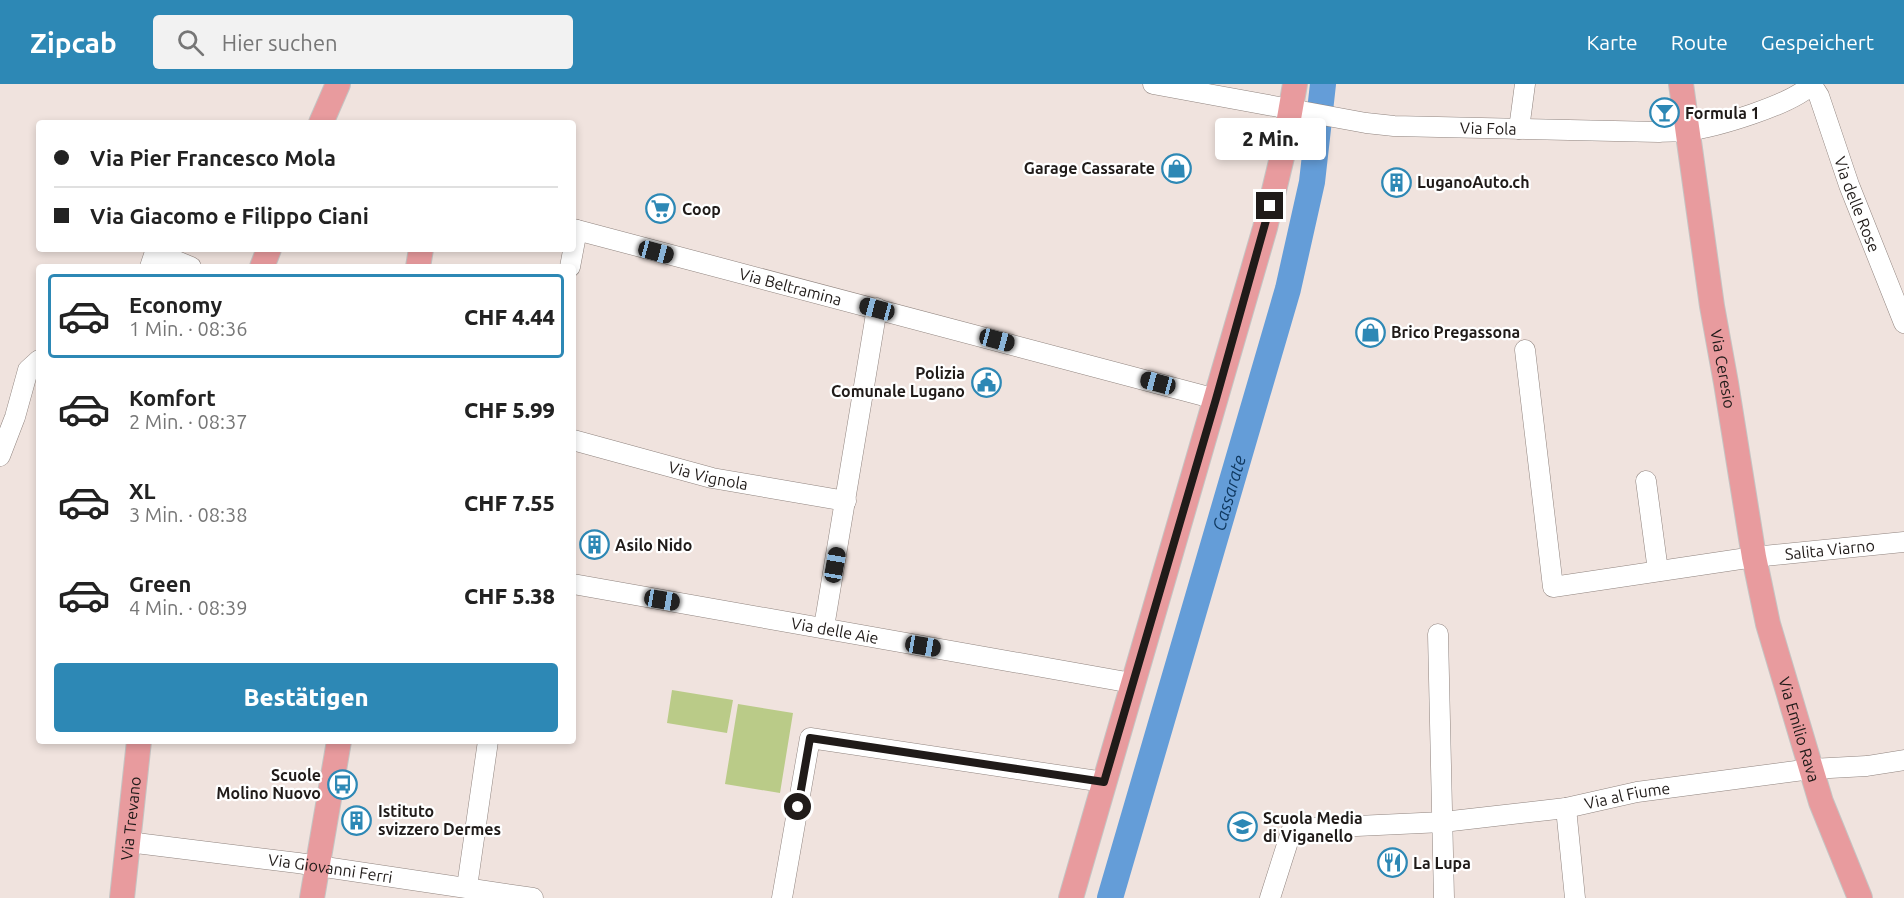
<!DOCTYPE html>
<html lang="de">
<head>
<meta charset="utf-8">
<style>
  :root { --surface:#fff; --page:#f2f2f2; --text:#222; --muted:#767676; --line:#e0e0e0; --accent:#2d88b5 }
  body { margin:0; font-family:Ubuntu,sans-serif; background:var(--page); color:var(--text); height:100vh; display:flex; flex-direction:column; font-size:22px; white-space:nowrap }
  * { box-sizing:border-box; margin:0 }
  p { font-size:20px; color:var(--muted) }
  .icon { flex:none; width:33px; height:33px; fill:none; stroke:currentColor; stroke-width:2; stroke-linecap:round; stroke-linejoin:round }
  .map { position:relative; flex:1; overflow:hidden }
  .drawer { position:absolute; left:36px; top:180px; width:540px; height:480px; display:flex; flex-direction:column; background:var(--surface); border-radius:6px; box-shadow:0 3px 9px #0003 }
  .drawer>* { flex:none }
  .hud { position:absolute; left:36px; top:36px; width:540px; height:132px; border-radius:6px; box-shadow:0 3px 9px #0003; display:grid; align-content:center; height:132px; padding:0 18px; background:var(--surface) }
  .end { position:absolute; width:27px; height:27px; margin:-14px; border:8px solid #201b19; background:#fff; box-shadow:0 0 0 3px #fff }
  .from { border-radius:50% }
  .bubble { position:absolute; height:42px; border-radius:6px; background:var(--surface); box-shadow:0 3px 9px #0003; font-size:20px; font-weight:800; line-height:42px; text-align:center }
  .car { position:absolute; width:18px; height:36px; margin:-18px -9px; border-radius:8px; box-shadow:0 0 4px 2px #0007; background:linear-gradient(#222 24%,#8ab4d8 0 40%,#222 0 76%,#8ab4d8 0 86%,#222 0) }
  .hud b { display:flex; align-items:center; gap:21px; height:57px; font-size:22px }
  .hud b+b { border-top:2px solid var(--line) }
  .hud i { width:15px; height:15px; background:var(--text) }
  ul { padding:10px 0 0; list-style:none }
  li { display:flex; align-items:center; gap:18px; height:84px; margin:0 12px 9px; padding:0 6px; border:3px solid transparent; border-radius:6px }
  li div { flex:1 }
  li b { display:block; font-size:22px }
  li em { font-style:normal; font-weight:800 }
  li.active { border-color:var(--accent) }
  li>.icon { width:54px; height:54px; stroke-width:1.5 }
  .cta { display:flex; gap:12px; margin-top:auto; padding:12px 18px }
  .cta a { flex:1; height:69px; border-radius:6px; background:var(--accent); color:#fff; font-size:24px; font-weight:800; line-height:69px; text-align:center }
  header { display:flex; align-items:center; gap:36px; box-sizing:border-box; height:84px; padding:0 30px; background:var(--accent); color:#fff }
  header strong { font-size:28px }
  nav { display:flex; gap:33px; margin-inline-start:auto; font-size:21px }
  .search { width:420px; height:54px; background:var(--page); display:flex; align-items:center; gap:15px; box-sizing:border-box; padding:0 21px; border-radius:6px; color:var(--muted); font-size:22px }
  .map>svg:first-child { display:block }
</style>
</head>
<body>
<header>
<strong>Zipcab</strong>
<div class="search"><svg class="icon" aria-label="search" viewBox="0 0 24 24"><circle cx="10" cy="10" r="6"/><path d="M15 15l6 6"/></svg>Hier suchen</div>
<nav><a>Karte</a><a>Route</a><a>Gespeichert</a></nav>
</header>
<div class="map">
<svg width="1904" height="814" viewBox="0 0 1904 814">
  <rect width="100%" height="100%" fill="#f0e3de"/>
  <!-- pitch -->
  <path fill="#bacb88" d="M672,606L733,616L727,649L667,639Z
    M738,620L793,629L780,709L725,700Z"/>
  <g fill="none" stroke-linecap="round" stroke-linejoin="round">
    <!-- river -->
    <path stroke="#649dd8" stroke-width="26" id="s1" d="M1110,814L1288,205L1312,98L1323,0"/>
    <defs>
      <g id="minor">
        <path id="s2" d="M1153,0L1366,39L1394,42L1659,48C1668,47 1678,48 1687,47C1716,43 1792,21 1812,0"/>
        <path id="s3" d="M1812,1L1819,12L1849,101L1904,239"/>
        <path d="M1519,45L1525,0"/>
        <path id="s4" d="M573,145L1216,315"/>
        <path d="M150,183L155,168L191,183"/>
        <path d="M570,183L577,146"/>
        <path id="s5" d="M1525,266L1553,503L1754,473L1904,458"/>
        <path id="s6" d="M573,356L712,394L846,417"/>
        <path d="M0,372L15,333L28,286L39,276"/>
        <path d="M1646,397L1658,487"/>
        <path id="s7" d="M573,500L1132,599"/>
        <path d="M824,543L877,224"/>
        <path d="M1438,550L1444,814"/>
        <path d="M1566,724L1575,814"/>
        <path id="s8" d="M128,758L298,779L533,814"/>
        <path d="M467,803L488,657"/>
        <path d="M782,814L810,654L1104,698"/>
        <path id="s9" d="M1270,814L1292,745L1443,738L1566,724L1637,708L1811,685L1867,682L1904,676"/>
      </g>
      <g id="major">
        <path id="s10" d="M1681,0L1712,222L1726,299L1754,473L1768,540L1821,718L1860,814"/>
        <path d="M321,39L338,0"/>
        <path d="M262,183L269,165"/>
        <path d="M418,183L421,165"/>
        <path id="s11" d="M122,814L139,657"/>
        <path d="M312,814L339,657"/>
        <path d="M1071,814L1265,144L1283,69L1295,0"/>
      </g>
    </defs>
    <!-- minor casing -->
    <use href="#minor" stroke="#90847f" stroke-width="21"/>
    <!-- major casing -->
    <use href="#major" stroke="#c5c4c3" stroke-width="26"/>
    <!-- minor -->
    <use href="#minor" stroke="#fff" stroke-width="20"/>
    <!-- major -->
    <use href="#major" stroke="#e89b9e" stroke-width="24"/>
  </g>
  <g fill="none" stroke-linecap="round" stroke-linejoin="round">
    <!-- route -->
    <path stroke="#201b19" stroke-width="8" d="M798,723L810,654L1104,698L1216,315L1270,122"/>
  </g>
  <!-- icons -->
  <defs>
    <symbol id="bar-ring" viewBox="-11 -11 22 22"><circle r="9.5" fill="#fff" stroke="#2d88b5" stroke-width="1.5"/><path d="M-6-5H6L.8 .8V4.5H3.5V6h-7V4.5H-.8V.8Z" fill="#2d88b5"/></symbol>
    <symbol id="shop-ring" viewBox="-11 -11 22 22"><circle r="9.5" fill="#fff" stroke="#2d88b5" stroke-width="1.5"/><path d="M-5-2.5h2.3a2.7 3.5 0 0 1 5.4 0H5L5.5 6h-11ZM-1.5-2.5h3a1.5 2.3 0 0 0-3 0Z" fill="#2d88b5"/></symbol>
    <symbol id="building-ring" viewBox="-11 -11 22 22"><circle r="9.5" fill="#fff" stroke="#2d88b5" stroke-width="1.5"/><path d="M-4-6H4V6H1V3H-1V6H-4ZM-2.5-4.3h1.7v1.8h-1.7ZM.8-4.3h1.7v1.8H.8ZM-2.5-1h1.7V.8h-1.7ZM.8-1h1.7V.8H.8Z" fill="#2d88b5"/></symbol>
    <symbol id="supermarket-ring" viewBox="-11 -11 22 22"><circle r="9.5" fill="#fff" stroke="#2d88b5" stroke-width="1.5"/><path d="M-6-5.5h2.5l.6 2H6L4.5 2H-2.5L-4.4-4H-6ZM-1.5 3.2a1.3 1.3 0 1 0 .1 0ZM3 3.2a1.3 1.3 0 1 0 .1 0Z" fill="#2d88b5"/></symbol>
    <symbol id="civic-ring" viewBox="-11 -11 22 22"><circle r="9.5" fill="#fff" stroke="#2d88b5" stroke-width="1.5"/><path d="M-.6-6.5H3V-4.5H.6V-3L4-1V1h2V6H-6V1h2V-1L-.6-3ZM-1.2 2.5V6h2.4V2.5Z" fill="#2d88b5"/></symbol>
    <symbol id="bus-ring" viewBox="-11 -11 22 22"><circle r="9.5" fill="#fff" stroke="#2d88b5" stroke-width="1.5"/><path d="M-5-6H5V4H4V6H2V4H-2V6H-4V4H-5ZM-3.5-4V0h7V-4ZM-3.5 1.2v1.5H-2V1.2ZM2 1.2v1.5H3.5V1.2Z" fill="#2d88b5"/></symbol>
    <symbol id="school-ring" viewBox="-11 -11 22 22"><circle r="9.5" fill="#fff" stroke="#2d88b5" stroke-width="1.5"/><path d="M0-5L7-2L0 1L-7-2ZM-4 1L0 2.5L4 1V4Q0 6-4 4Z" fill="#2d88b5"/></symbol>
    <symbol id="restaurant-ring" viewBox="-11 -11 22 22"><circle r="9.5" fill="#fff" stroke="#2d88b5" stroke-width="1.5"/><path d="M-5-6h1v4h1v-4h1v4h1v-4h1v5L-1.5 .5V6h-2V.5L-5-1ZM5-6V6H3V1.5H1.5Q1.5-4 5-6Z" fill="#2d88b5"/></symbol>
  </defs>
  <g fill-rule="evenodd">
    <use href="#bar-ring" x="1648" y="12" width="33" height="33"/>
    <use href="#shop-ring" x="1160" y="68" width="33" height="33"/>
    <use href="#building-ring" x="1380" y="82" width="33" height="33"/>
    <use href="#supermarket-ring" x="644" y="108" width="33" height="33"/>
    <use href="#shop-ring" x="1354" y="232" width="33" height="33"/>
    <use href="#civic-ring" x="970" y="282" width="33" height="33"/>
    <use href="#building-ring" x="578" y="444" width="33" height="33"/>
    <use href="#bus-ring" x="326" y="684" width="33" height="33"/>
    <use href="#building-ring" x="340" y="720" width="33" height="33"/>
    <use href="#school-ring" x="1226" y="726" width="33" height="33"/>
    <use href="#restaurant-ring" x="1376" y="762" width="33" height="33"/>
  </g>
  <g text-anchor="middle" dominant-baseline="central" stroke-width="4.5" stroke-linejoin="round" paint-order="stroke">
    <!-- poi labels -->
    <g font-size="16" font-weight="bold" fill="#201b19" stroke="#fff" text-anchor="start">
      <text x="1685" y="29">Formula 1</text>
      <text x="1155" y="84" text-anchor="end">Garage Cassarate</text>
      <text x="1417" y="98">LuganoAuto.ch</text>
      <text x="682" y="125">Coop</text>
      <text x="1391" y="248">Brico Pregassona</text>
      <text x="965" y="289" text-anchor="end">Polizia<tspan x="965" dy="18">Comunale Lugano</tspan></text>
      <text x="615" y="461">Asilo Nido</text>
      <text x="321" y="691" text-anchor="end">Scuole<tspan x="321" dy="18">Molino Nuovo</tspan></text>
      <text x="378" y="727">Istituto<tspan x="378" dy="18">svizzero Dermes</tspan></text>
      <text x="1263" y="734">Scuola Media<tspan x="1263" dy="18">di Viganello</tspan></text>
      <text x="1413" y="779">La Lupa</text>
    </g>
    <!-- street labels -->
    <g font-size="16" fill="#201b19" stroke="#fff">
      <text stroke="none"><textPath href="#s2" startOffset="339">Via Fola</textPath></text>
      <text stroke="none"><textPath href="#s3" startOffset="128">Via delle Rose</textPath></text>
      <text stroke="none"><textPath href="#s4" startOffset="225">Via Beltramina</textPath></text>
      <text stroke="none"><textPath href="#s10" startOffset="288">Via Ceresio</textPath></text>
      <text stroke="none"><textPath href="#s6" startOffset="140">Via Vignola</textPath></text>
      <text stroke="none"><textPath href="#s5" startOffset="518">Salita Viarno</textPath></text>
      <text stroke="none"><textPath href="#s7" startOffset="266">Via delle Aie</textPath></text>
      <text stroke="none"><textPath href="#s10" startOffset="657">Via Emilio Rava</textPath></text>
      <text stroke="none"><textPath href="#s9" startOffset="410">Via al Fiume</textPath></text>
      <text stroke="none"><textPath href="#s11" startOffset="80">Via Trevano</textPath></text>
      <text stroke="none"><textPath href="#s8" startOffset="204">Via Giovanni Ferri</textPath></text>
    </g>
    <!-- water labels -->
    <g font-size="18" font-style="italic" fill="#0e375e" stroke="#fff">
      <text stroke="none"><textPath href="#s1" startOffset="422">Cassarate</textPath></text>
    </g>
  </g>
</svg>
<i class="end from" style="left:798px;top:723px"></i>
<i class="end" style="left:1270px;top:122px"></i>
<div class="bubble" style="left:1215px;top:34px;width:111px">2 Min.</div>
<i class="car" style="left:656px;top:168px;rotate:105deg"></i>
<i class="car" style="left:877px;top:225px;rotate:285deg"></i>
<i class="car" style="left:997px;top:256px;rotate:105deg"></i>
<i class="car" style="left:1158px;top:299px;rotate:285deg"></i>
<i class="car" style="left:835px;top:481px;rotate:10deg"></i>
<i class="car" style="left:662px;top:516px;rotate:100deg"></i>
<i class="car" style="left:923px;top:562px;rotate:100deg"></i>
<div class="hud">
<b><i class="from"></i>Via Pier Francesco Mola</b>
<b><i></i>Via Giacomo e Filippo Ciani</b>
</div>
<section class="drawer">
<ul>
<li class="active"><svg class="icon" aria-label="car" viewBox="0 0 24 24"><path d="M5 17H2v-5l4-1 3-4h7l3 4 3 1v5h-3M9 17h6M6 11h13"/><circle cx="7" cy="17" r="2"/><circle cx="17" cy="17" r="2"/></svg><div><b>Economy</b><p>1 Min. · 08:36</p></div><em>CHF 4.44</em></li>
<li><svg class="icon" aria-label="car" viewBox="0 0 24 24"><path d="M5 17H2v-5l4-1 3-4h7l3 4 3 1v5h-3M9 17h6M6 11h13"/><circle cx="7" cy="17" r="2"/><circle cx="17" cy="17" r="2"/></svg><div><b>Komfort</b><p>2 Min. · 08:37</p></div><em>CHF 5.99</em></li>
<li><svg class="icon" aria-label="car" viewBox="0 0 24 24"><path d="M5 17H2v-5l4-1 3-4h7l3 4 3 1v5h-3M9 17h6M6 11h13"/><circle cx="7" cy="17" r="2"/><circle cx="17" cy="17" r="2"/></svg><div><b>XL</b><p>3 Min. · 08:38</p></div><em>CHF 7.55</em></li>
<li><svg class="icon" aria-label="car" viewBox="0 0 24 24"><path d="M5 17H2v-5l4-1 3-4h7l3 4 3 1v5h-3M9 17h6M6 11h13"/><circle cx="7" cy="17" r="2"/><circle cx="17" cy="17" r="2"/></svg><div><b>Green</b><p>4 Min. · 08:39</p></div><em>CHF 5.38</em></li>
</ul>
<div class="cta"><a>Bestätigen</a></div>
</section>
</div>
</body>
</html>
